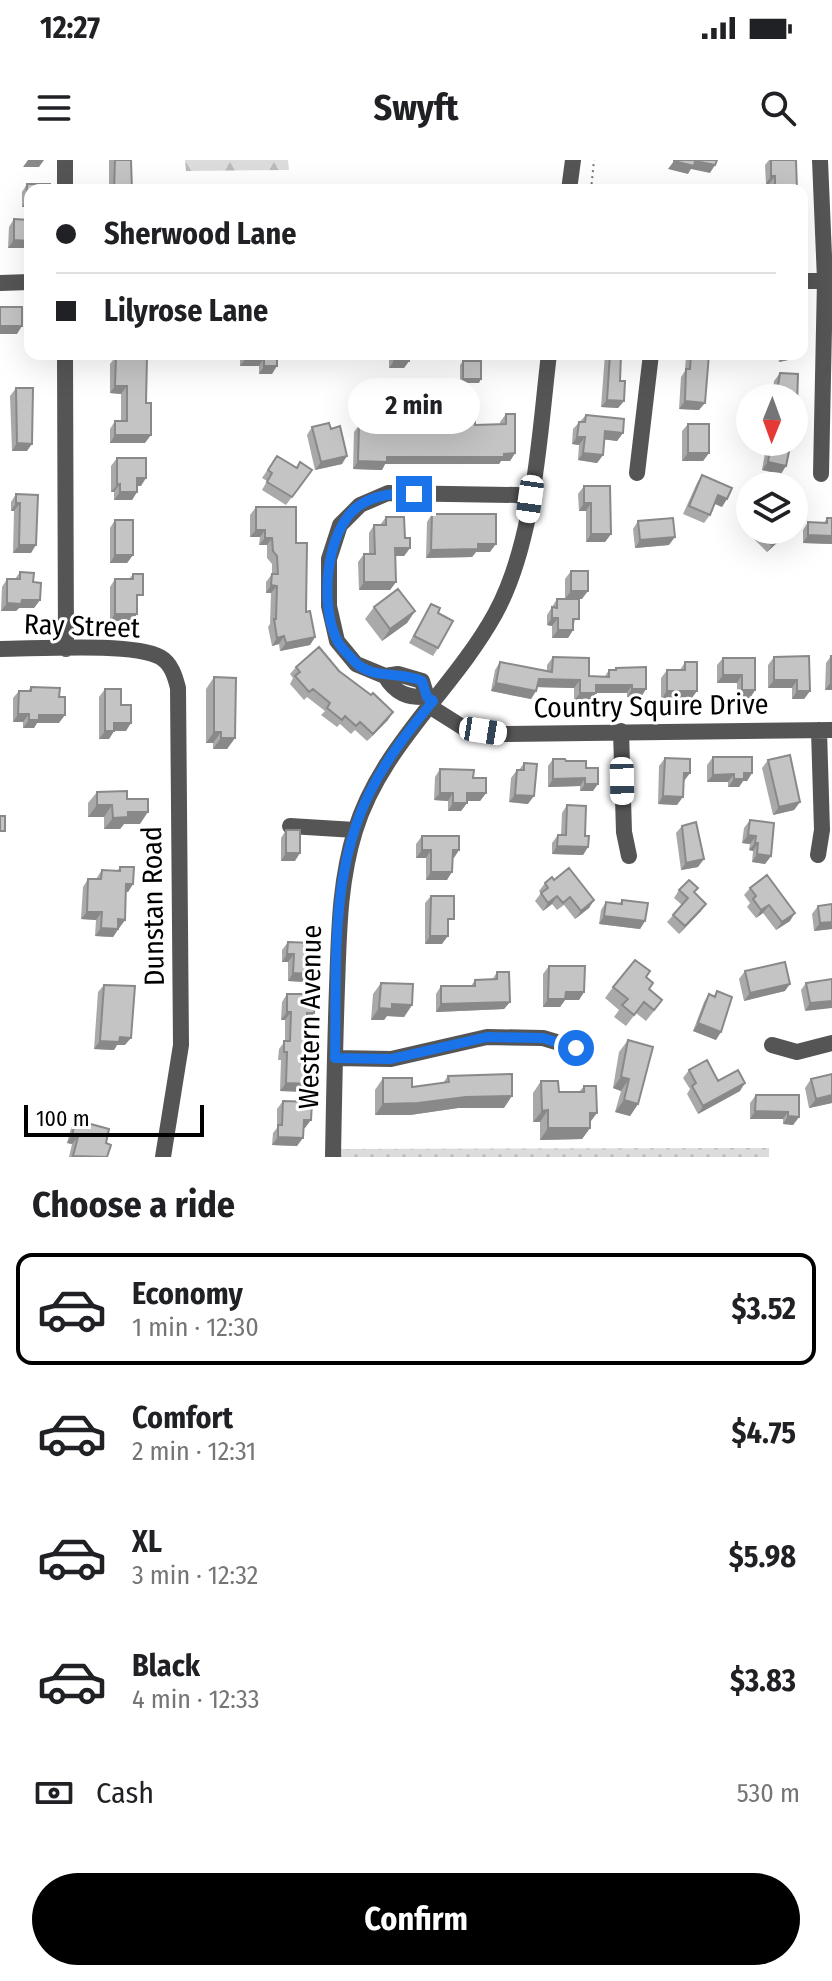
<!DOCTYPE html>
<html lang="en">
<head>
<meta charset="utf-8">
<style>
  :root { --surface:#fff; --page:#f2f2f2; --text:#202124; --muted:#757577; --line:#e0e0e0; --accent:#000 }
  body { margin:0; font-family:"Fira Sans Condensed",sans-serif; background:var(--page); color:var(--text); height:100vh; display:flex; flex-direction:column; font-size:30px; white-space:nowrap }
  * { box-sizing:border-box; margin:0 }
  p { font-size:26px; color:var(--muted) }
  .icon { flex:none; width:44px; height:44px; fill:none; stroke:currentColor; stroke-width:2; stroke-linecap:round; stroke-linejoin:round }
  .map { position:relative; height:997px; overflow:hidden }
  .side { display:flex; flex-direction:column; background:var(--surface); flex:1 }
  .side>* { flex:none }
  .guide { position:absolute; left:24px; top:24px; width:784px; height:176px; border-radius:16px; box-shadow:0 8px 32px #0002; display:grid; align-content:center; height:176px; padding:0 32px; background:var(--surface) }
  .needle { width:52px; rotate:181deg }
  .tools { position:absolute; left:736px; top:224px; display:grid; gap:16px }
  .tools a { display:grid; place-items:center; width:72px; height:72px; border-radius:50%; background:var(--surface); box-shadow:0 8px 32px #0002; font-size:40px }
  .scale { position:absolute; left:24px; bottom:20px; width:180px; box-sizing:border-box; padding-left:8px; border:4px solid #000; border-top:0; font-size:22px; line-height:28px; white-space:nowrap; color:#000; -webkit-text-stroke:6px #fff; paint-order:stroke }
  .end { position:absolute; width:36px; height:36px; margin:-18px; border:10px solid #1a73e8; background:#fff; box-shadow:0 0 0 4px #fff }
  .from { border-radius:50% }
  .bubble { position:absolute; height:56px; border-radius:28px; background:var(--surface); box-shadow:0 8px 32px #0002; font-size:26px; font-weight:700; line-height:56px; text-align:center }
  .car { position:absolute; width:24px; height:48px; margin:-24px -12px; border-radius:10px; box-shadow:0 0 6px 2px #0007; background:linear-gradient(#fff 24%,#345 0 40%,#fff 0 76%,#345 0 86%,#fff 0) }
  .guide b { display:flex; align-items:center; gap:28px; height:76px; font-size:30px }
  .guide b+b { border-top:2px solid var(--line) }
  .guide i { width:20px; height:20px; background:var(--text) }
  ul { padding:0; list-style:none }
  li { display:flex; align-items:center; gap:24px; height:112px; margin:0 16px 12px; padding:0 16px; border:4px solid transparent; border-radius:16px }
  li div { flex:1 }
  li b { display:block; font-size:30px }
  li em { font-style:normal; font-weight:700 }
  li.active { border-color:var(--accent) }
  li>.icon { width:72px; height:72px; stroke-width:1.5 }
  h2 { padding:0 32px; font-size:36px; line-height:96px }
  .pay { display:flex; align-items:center; gap:20px; height:88px; padding:0 32px; font-size:30px }
  .pay p { margin-inline-start:auto }
  .primary-button { display:flex; gap:16px; margin-top:auto; padding:16px 32px }
  .primary-button a { flex:1; height:92px; border-radius:48px; background:var(--accent); color:#fff; font-size:32px; font-weight:700; line-height:92px; text-align:center }
  .status { display:flex; justify-content:space-between; align-items:center; height:56px; padding:0 40px; background:var(--surface); direction:ltr }
  .status svg { height:22px; fill:currentColor }
  header { display:flex; justify-content:space-between; align-items:center; height:104px; padding:0 32px; background:var(--surface); font-size:36px; font-weight:700 }
  .map>svg:first-child { display:block }
</style>
</head>
<body>
<div class="status"><b>12:27</b><svg viewBox="0 0 49 12"><path d="M0 12V9h3v3zM5 12V6h3v6zM10 12V3h3v9zM15 12V0h3v12zM26 1h20v11H26zM47 4h2v5h-2z"/></svg></div>
<header><svg class="icon" aria-label="menu" viewBox="0 0 24 24"><path d="M4 6h16M4 12h16M4 18h16"/></svg>Swyft<svg class="icon" aria-label="search" viewBox="0 0 24 24"><circle cx="10" cy="10" r="6"/><path d="M15 15l6 6"/></svg></header>
<div class="map">
<svg width="832" height="997" viewBox="0 0 832 997">
  <defs>
    <pattern id="forest-firs" width="22" height="20" patternUnits="userSpaceOnUse" patternTransform="scale(2)"><rect width="22" height="20" fill="#dcdcdc"/><path d="M5 1l3.5 6h-7zM16 11l3.5 6h-7z" fill="#bbb"/></pattern>
    <pattern id="park-dots" width="8" height="8" patternUnits="userSpaceOnUse" patternTransform="scale(2)"><rect width="8" height="8" fill="#dcdcdc"/><path d="M2 2h.1M6 6h.1" fill="none" stroke="#bbb" stroke-width="1.8" stroke-linecap="round"/></pattern>
  </defs>
  <rect width="100%" height="100%" fill="#fff"/>
  <!-- forest -->
  <path fill="url(#forest-firs)" d="M185,0H288L289,10L186,11Z"/>
  <!-- park -->
  <path fill="url(#park-dots)" d="M769,988V997H341V989Z"/>
  <g fill="none" stroke-linecap="round" stroke-linejoin="round">
    <!-- path -->
    <path stroke="#777" stroke-width="2" stroke-dasharray="2 4" stroke-linecap="butt" d="M591,30L594,0"/>
    <!-- minor -->
    <path stroke="#555" stroke-width="16" d="M820,0L825,120L821,314
      M65,30V0
      M569,30L573,0
      M802,121H832
      M0,123L30,122
      M65,194L66,489
      M637,313L651,194
      M0,489C35,489 133,482 160,497C171,503 175,516 178,528L181,885L163,997
      M398,514L422,521L427,537C407,538 395,533 385,516Z
      M385,516L356,504L337,481L329,446V399L340,365L360,345L388,333L517,335L530,339
      M429,546L464,568L502,574L832,570
      M621,571L624,672L629,696
      M290,666L355,670
      M818,695L822,670L819,570
      M772,885L797,892L832,883
      M335,898L391,899L487,877L543,878L576,888
      M333,997C334,940 335,884 337,827C339,774 339,723 355,671C381,586 453,530 495,454C535,381 539,276 549,194"/>
  </g>
  <!-- wall -->
  <path fill="#a9a9a9" d="M109,0H131L132,30H109Z
    M769,0H796L797,30H769V24H766L765,5Z
    M27,24L30,47H22V32Z
    M14,59L30,60V88H8L9,67Z
    M240,194H277L272,214H259V206H240Z
    M389,194H409V201L404,208H389Z
    M605,194H630L625,200H621L620,221L624,241L618,248L601,247Z
    M686,194H709L699,250L679,249L681,217L685,211Z
    M777,194H800L797,198L779,202Z
    M116,196L146,243L145,283H110V269L115,261H121V234L110,233V204Z
    M463,201L479,223H460V205Z
    M780,213L794,238H772L774,221Z
    M16,228L27,291H12L10,236Z
    M506,254L515,293L510,301H501L499,304H385L382,310L353,309L354,272L359,265H423L425,261L435,266H453L458,260L475,265L500,264V262Z
    M586,255L623,273L617,281L605,279L603,295L597,303L578,300L579,285L572,284L573,269Z
    M688,264L709,293L703,301H682V271Z
    M312,267L342,304L315,310L307,275Z
    M767,282H791L781,314L762,310Z
    M277,296L296,308L312,310L286,345L262,330L267,321L262,318Z
    M117,298L141,326H137V332L132,340H114V332H111V306Z
    M702,315L722,347L715,344L710,355L704,363L683,354L697,323Z
    M584,326L611,374L605,382H586V351H579L578,334Z
    M16,334L38,335L31,393H13L14,351H11V342Z
    M256,347L296,383L306,452L315,477L310,485L280,491L279,484L272,486L268,467L270,464L271,433H266V422L272,414V404L267,398V385H259L260,377H250V355Z
    M432,354L490,392H476L472,397L426,398L427,362Z
    M386,357L405,378L410,388L404,396H395L396,422L390,430H359L358,402L364,394H369V373L374,365H380Z
    M827,358H832V384L803,383V370L808,362L824,363Z
    M115,360L133,395L127,403H110V368Z
    M638,361L669,385L635,388L633,369Z
    M757,370H791L767,392L752,377Z
    M571,411L582,439H579L573,470L568,478H552V466L547,465V455L557,439H565V419Z
    M20,412L33,422L40,440L34,448H19L16,451H1L2,427L7,419H15Z
    M133,414L132,461H110V427L115,419H129Z
    M431,444L438,488L433,496L409,483Z
    M374,447L415,451L407,463L382,481L365,459Z
    M831,496L832,530H825L826,503Z
    M553,497L589,516H605L609,510H614L616,508L646,529L641,537H627V533H596L590,541H574V528L537,527L536,531L531,539L491,531L495,510L500,502L547,511V505Z
    M774,497L810,531L804,539H792V528H768V505Z
    M723,498H755V530L750,538H737V523H717V505Z
    M685,502L692,538L661,539V518L667,510H680Z
    M296,507L339,511L388,560L367,581L355,570L351,574L340,564L337,567L321,555L325,551L307,537L304,540L290,524L293,518L290,514Z
    M214,517L235,578L227,589H213V583H206V529Z
    M31,527L59,537V563H37L34,568H23V562H13V538L19,531H28Z
    M105,529L121,545L126,571H114L109,579H99V537Z
    M713,597L752,613L747,621H743L739,627H728V622H707V605Z
    M665,598L690,613L683,621L677,645L658,644L659,606Z
    M553,599L566,601L586,608L593,631H580V626L548,627V606Z
    M768,600L800,642L794,650L773,655L762,608Z
    M524,603L528,644L509,642L511,618L517,610H519Z
    M440,609L473,618L486,633L480,641H467V643L461,651H448V641L434,640L435,617Z
    M97,632L127,639L140,664H124L120,669H104V657H88V643Z
    M567,645L585,676L588,687L583,695L552,694V683L558,675H561L562,653Z
    M750,660L771,696L765,704L752,702L753,691L749,690L750,684L742,683L744,668Z
    M682,666L698,707L681,710L676,673Z
    M286,670L295,701H281V678Z
    M422,676L459,690L453,698L447,720H426V698H416V684Z
    M120,707L133,724L128,732H126L125,760L113,777L95,776L96,760L81,759L83,727L88,719H96L102,710L117,711Z
    M554,720L594,740L589,748L575,759L564,745L557,750L552,744L543,751L535,741L541,733L539,731L545,723Z
    M750,728L790,761L776,770L763,753L756,758L747,747L750,743L744,735Z
    M679,730L695,733L701,751L679,774L667,762L682,745L674,738Z
    M431,736L442,784H425V743Z
    M622,740L645,761L640,769L599,764L601,750L606,742L619,744Z
    M818,746L832,769L814,771L812,754Z
    M288,782L306,822L288,821V802H282V790Z
    M549,806L584,832L579,840H565L560,847H543V814Z
    M745,811L785,831L744,841L739,819Z
    M497,812L510,842L504,849L436,852V834L441,826H471L475,820H492Z
    M646,817L654,851L646,861L636,853L626,866L614,857L619,850L605,838L613,827Z
    M832,819L805,851L801,830L806,823Z
    M381,823L412,845L404,857L387,856L384,860H371L373,834Z
    M104,825L125,885H117L114,890L94,889L98,832Z
    M717,831L716,880L693,871L704,842L709,834L714,836Z
    M287,834L314,853L309,860H307L308,932L280,931L281,900H278L279,889L285,881V860H281L282,842Z
    M628,880L638,944L630,956L615,952L621,931L613,928L619,892Z
    M689,910L718,921L740,931L698,954L687,934L690,929L683,918Z
    M832,914V943L809,948L805,928L811,919Z
    M448,916L504,948H458L410,955H375V930L383,918L412,927L443,923Z
    M541,921L559,932H579L584,926L590,968L582,979L540,980V962H533V933Z
    M756,935L799,957L793,965L783,964V959H750V943Z
    M283,941L305,968H303L297,986L272,985L273,973L277,968V949Z
    M76,960L106,983L107,997H69L72,984L67,983L71,968Z"/>
  <!-- shaded-wall -->
  <path fill="#898989" d="M28,0H44L39,7H23Z
    M674,1H695L715,5L710,13L691,9L688,14L668,9Z
    M771,16H775L769,24H766Z
    M27,39H30V47H22Z
    M14,80L30,81V88H8Z
    M0,166H22L17,174H0Z
    M411,194H445L444,196H410Z
    M484,194H505L503,196H482Z
    M620,194H630L625,200H616Z
    M784,194H800L797,198L779,202Z
    M246,198H264L259,206H240Z
    M394,201H409L404,208H389Z
    M264,206H277L272,214H259Z
    M463,219H481L479,223H460Z
    M115,226H127L121,234L110,233Z
    M607,240L624,241L618,248L601,247Z
    M685,241L705,243L699,250L679,249Z
    M605,271L623,273L617,281L600,279Z
    M115,275H151L145,283H110Z
    M577,277H585L579,285L572,284Z
    M17,283L32,284L27,291H12Z
    M515,293L510,301H501L499,304H385L382,310L353,309L358,301L387,297Z
    M583,293L603,295L597,303L578,300Z
    M688,293H709L703,301H682Z
    M347,296L342,304L315,310L321,302Z
    M768,302L786,306L781,314L762,310Z
    M137,318H146L141,326H132Z
    M120,324L114,332H111L117,325Z
    M120,332H137L132,340H114Z
    M718,335L727,339L722,347L713,343Z
    M16,343H20L14,351H11Z
    M584,343H591L586,351H579Z
    M256,370H265L260,377H250Z
    M788,370H791L767,392L772,385Z
    M591,374H611L605,382H586Z
    M808,375L832,376V384L803,383Z
    M675,377L669,385L635,388L640,380Z
    M265,378H272L267,385H259Z
    M478,384H496L490,392H476L472,397L426,398L431,390Z
    M19,385H36L31,393H13Z
    M395,388H410L404,396H390Z
    M115,395H133L127,403H110Z
    M364,422H396L390,430H359Z
    M271,425L277,426L271,433H266Z
    M571,431H588L582,439H565Z
    M22,440H40L34,448H19L16,451H1L7,443Z
    M415,451L407,463L382,481L390,469Z
    M115,454H137L132,461H110Z
    M552,458H558L552,466L547,465Z
    M558,470H573L568,478H552Z
    M284,476L279,484L272,486L277,478Z
    M315,477L310,485L280,491L286,483Z
    M723,515H742L737,523H717Z
    M539,519L580,520L574,528L533,527Z
    M774,520H797L792,528H768Z
    M831,522H832V530H825Z
    M496,523L536,531L531,539L491,531Z
    M596,525H632L627,533H591Z
    M632,529H646L641,537H627Z
    M742,530H755L750,538H737Z
    M667,531H697L692,538L661,539Z
    M797,531H810L804,539H792Z
    M580,533H596L590,541H574Z
    M393,552L388,560L367,581L373,574Z
    M18,554H29L23,562H13Z
    M39,555H65L59,563H37L34,568H23L29,560Z
    M114,563H131L126,571H114L109,579H99L105,571Z
    M214,572H221L213,583H206Z
    M221,578H235L227,589H213Z
    M684,613H690L684,621L678,620Z
    M744,613H752L747,621H743L739,627H728L734,619Z
    M734,614L728,622H707L713,615Z
    M585,618L580,626L548,627L553,619Z
    M585,624H598L593,631H580Z
    M440,633H453L448,641L434,640Z
    M467,633H486L480,641H461Z
    M515,635L534,636L528,644L509,642Z
    M663,636L683,637L677,645L658,644Z
    M800,642L794,650L773,655L779,647Z
    M453,643H467L461,651H448Z
    M97,645H112L104,657H88Z
    M128,652H148L140,664H124L120,669H104L113,658Z
    M748,675L756,676L750,684L742,683Z
    M755,683H758L753,691L749,690Z
    M557,686L588,687L583,695L552,694Z
    M422,690H431L426,698H416Z
    M453,690H459L454,698H447Z
    M286,693H300L295,701H281Z
    M757,694L771,696L765,704L752,702Z
    M704,699L698,707L681,710L686,703Z
    M431,712H452L447,720H426Z
    M126,724H133L128,732L121,731Z
    M557,736L552,744L543,751L548,743Z
    M594,740L589,748L575,759L581,751Z
    M706,744L701,751L679,774L685,766Z
    M769,745L763,753L756,758L761,750Z
    M87,752H102L96,760L81,759Z
    M795,753L790,761L776,770L782,762Z
    M604,756L645,761L640,769L599,764Z
    M118,759L125,760L119,768L113,767Z
    M832,762V769L814,771L820,763Z
    M101,768L118,769L113,777L95,776Z
    M430,776H448L442,784H425Z
    M287,794H294L288,802H282Z
    M293,813L312,814L306,822L288,821Z
    M790,824L785,831L744,841L750,833Z
    M566,832H584L579,840H565L560,847H543L548,839Z
    M832,841V848L805,851L810,843Z
    M510,842L504,849L436,852L441,844Z
    M392,844L412,845L404,857L387,856L384,860H371L379,848Z
    M287,852H291L285,860H281Z
    M307,853H314L309,860H302Z
    M698,863L721,872L716,880L693,871Z
    M120,877L131,878L125,885H117L114,890L94,889L100,881Z
    M621,917L629,919L621,931L613,928Z
    M286,923L314,924L308,932L280,931Z
    M745,923L740,931L698,954L703,946Z
    M832,935V943L809,948L816,939Z
    M512,936L504,948H458L410,955H375L383,944L466,937Z
    M624,940L638,944L630,956L615,952Z
    M548,950L540,962H533L542,951Z
    M755,951L788,952L783,959H750Z
    M590,953H597L588,965Z
    M788,956L799,957L793,965L783,964Z
    M304,960H311L305,968H298Z
    M548,968H590L582,979L540,980Z
    M72,975L78,977L72,984L67,983Z
    M278,977L303,978L297,986L272,985Z"/>
  <!-- building -->
  <path fill="#c4c4c4" stroke="#898989" stroke-width="2" d="M115,0H131L132,30H114Z
    M674,0H717L715,5L695,1L694,6L674,1Z
    M771,0H796L797,30H775V16H771Z
    M27,24H50V30H30V39H27Z
    M14,59L30,60V81L14,80Z
    M0,147H22V166H0Z
    M246,194H277V206H264V198H246Z
    M394,194H409V201H394Z
    M610,194H621L620,221H625L624,241L607,240Z
    M691,194H709L705,243L685,241L686,209H690Z
    M116,196H147L146,243H151V275H115V261H127V226H115Z
    M463,201H481V219H463Z
    M780,213L798,214L797,245H794V238H776Z
    M16,228H33L32,284L17,283Z
    M506,254H515V293L504,294V297H387V302L358,301L359,265H425V261H435V266H458V260H475V265L506,264Z
    M586,255L624,259L623,273L605,271L603,295L583,293L585,277H577L579,262H585Z
    M329,263L331,269L340,266L347,296L321,302L312,267Z
    M688,264H709V293H688Z
    M771,282H791L786,306L768,302Z
    M277,296L297,308L300,302L312,310L292,337L267,322L272,313L268,310Z
    M117,298H146V318H137V332H120V324L117,325Z
    M702,315L732,328L727,339L718,335L710,355L689,346Z
    M584,326H610L611,374H591V343H584Z
    M16,334L38,335L36,385H19L20,343H16Z
    M256,347H296V383H307L306,452L310,451L315,477L286,483L284,476L277,478L274,459H276L277,426L271,425L272,414H278L277,396L273,391L272,378H265V370H256Z
    M794,353L800,359L794,364Z
    M432,354H496V384H478V389L431,390Z
    M386,357H404L405,378H410V388H395L396,422H364V394H375L374,365H386Z
    M673,358L675,377L640,380L638,361Z
    M827,358H832V376L808,375V362L827,363Z
    M115,360H133V395H115Z
    M759,370H788L772,385Z
    M571,411H588V431H571Z
    M20,412L34,413L33,422L41,423L40,440H22L21,444L7,443V419H20Z
    M133,414H143V435H137V454H115V419H133Z
    M398,429L415,451L390,469L374,447Z
    M557,439H579V459H573V470H558V458H552V447L557,448Z
    M431,444L440,448L438,453L453,461L438,488L414,476Z
    M319,487L339,511L371,535L373,533L393,552L373,574L360,562L356,566L345,556L342,560L327,548L330,543L313,529L309,532L295,516L300,512L296,507Z
    M809,496L810,531H797V520H774V497Z
    M831,496H832V522H831Z
    M553,497L589,498V516L609,517V510H616V508L646,507V529H632V525H596V533H580V520L539,519L536,531L496,523L500,502L552,512Z
    M723,498H755V530H742V515H723Z
    M685,502H697V531H667V510H685Z
    M214,517L236,518L235,578H221V572H214Z
    M31,527L60,528L59,537H65V555H39V560H29V554H18L19,531H31Z
    M105,529H121V545H131V563H114V571H105Z
    M790,595L800,642L779,647L768,600Z
    M713,597H752V613H744V619H734V614L713,615Z
    M665,598L690,599V613H684L683,637L663,636Z
    M553,599H565L566,601H586V608H598V624H585V618L553,619Z
    M524,603L537,604L534,636L515,635L517,610H524Z
    M440,609L474,610L473,618H486V633H467V643H453V633H440Z
    M127,631V639H148V652H128V657L113,658L112,645H97V632Z
    M567,645L586,646L585,676H589L588,687L557,686L558,675H566Z
    M0,656H5V671H0Z
    M750,660L774,663L771,696L757,694L758,683H755L756,676L748,675Z
    M696,662L704,699L686,703L682,666Z
    M286,670H300V693H286Z
    M422,676H459V690H453L452,712H431V690H422Z
    M120,707H134L133,724H126L125,760L118,759V769L101,768L102,752H87L88,719H101L102,710L120,711Z
    M569,708L594,740L581,751L570,737L563,743L557,736L548,743L541,733L548,728L545,723L552,717L554,720Z
    M767,715L795,753L782,762L769,745L761,750L753,739L756,736L750,728Z
    M689,720L698,728L694,732L706,744L685,766L673,755L688,738L679,730Z
    M431,736H454V759H448V776H430Z
    M622,740L648,743L645,761L604,756L606,742L622,744Z
    M832,744V762L820,763L818,746Z
    M288,782L313,783L312,814L293,813L294,794H287Z
    M635,800L650,811L646,817L653,823L649,829L662,840L654,850L644,842L634,855L622,845L628,839L613,827Z
    M785,802L790,824L750,833L745,811Z
    M549,806H585L584,832H566L565,839H548Z
    M497,812H509L510,842L441,844V826H475V820L497,819Z
    M832,819V841L810,843L806,823Z
    M381,823L413,824L412,845L392,844V849L379,848Z
    M104,825L135,826L131,878L120,877L119,882L100,881Z
    M717,831L732,837L721,872L698,863L709,834L715,837Z
    M287,834H315L314,853H307V881L317,882L314,924L286,923L287,892H284V881H290L291,852H287Z
    M628,880L653,887L638,944L624,940L629,919L621,917Z
    M707,900L718,921L738,910L745,923L703,946L692,926L696,923L689,910Z
    M512,914V936L466,937L418,943L383,944V918H412V927L449,922L448,916Z
    M832,914V935L816,939L811,919Z
    M541,921H558L559,932H584V926H596L597,953H590V968H548V950L542,951Z
    M756,935H799V957L788,956V952L755,951Z
    M283,941L312,942L311,960H304L303,978L278,977V965H282Z
    M76,960L109,969L106,983L111,985L107,997L73,996L78,977L72,975Z"/>
  <g fill="none" stroke-linecap="round" stroke-linejoin="round">
    <!-- route -->
    <path stroke="#1a73e8" stroke-width="10" d="M414,334C395,333 377,334 360,345C325,368 319,447 338,482C341,488 349,495 354,501C373,521 399,510 422,521L427,537L433,541C410,569 387,598 370,632C329,713 337,809 335,898L391,899L487,877L543,878L576,888"/>
  </g>
  <g text-anchor="middle" dominant-baseline="central" stroke-width="6" stroke-linejoin="round" paint-order="stroke">
    <!-- street labels -->
    <g font-size="28" fill="#000" stroke="#fff">
      <text transform="translate(82 466) rotate(2)">Ray Street</text>
      <text transform="translate(651 546) rotate(-1)">Country Squire Drive</text>
      <text transform="translate(153 746) rotate(-91)">Dunstan Road</text>
      <text transform="translate(310 857) rotate(-89)">Western Avenue</text>
    </g>
  </g>
</svg>
<div class="tools">
<a><svg class="needle" viewBox="-14 -14 28 28"><path d="M0-13l5 13h-10z" fill="#e53935"/><path d="M0 13l5-13h-10z" fill="#757577"/></svg></a>
<a><svg class="icon" aria-label="layers" viewBox="0 0 24 24"><path d="M12 4l9 5-9 5-9-5zM3 14l9 5 9-5"/></svg></a>
</div>
<div class="scale">100 m</div>
<i class="end from" style="left:576px;top:888px"></i>
<i class="end" style="left:414px;top:334px"></i>
<div class="bubble" style="left:348px;top:218px;width:132px">2 min</div>
<i class="car" style="left:530px;top:339px;rotate:188deg"></i>
<i class="car" style="left:483px;top:571px;rotate:99deg"></i>
<i class="car" style="left:622px;top:621px;rotate:179deg"></i>
<div class="guide">
<b><i class="from"></i>Sherwood Lane</b>
<b><i></i>Lilyrose Lane</b>
</div>
</div>
<section class="side">
<h2>Choose a ride</h2>
<ul>
<li class="active"><svg class="icon" aria-label="car" viewBox="0 0 24 24"><path d="M5 17H2v-5l4-1 3-4h7l3 4 3 1v5h-3M9 17h6M6 11h13"/><circle cx="7" cy="17" r="2"/><circle cx="17" cy="17" r="2"/></svg><div><b>Economy</b><p>1 min · 12:30</p></div><em>$3.52</em></li>
<li><svg class="icon" aria-label="car" viewBox="0 0 24 24"><path d="M5 17H2v-5l4-1 3-4h7l3 4 3 1v5h-3M9 17h6M6 11h13"/><circle cx="7" cy="17" r="2"/><circle cx="17" cy="17" r="2"/></svg><div><b>Comfort</b><p>2 min · 12:31</p></div><em>$4.75</em></li>
<li><svg class="icon" aria-label="car" viewBox="0 0 24 24"><path d="M5 17H2v-5l4-1 3-4h7l3 4 3 1v5h-3M9 17h6M6 11h13"/><circle cx="7" cy="17" r="2"/><circle cx="17" cy="17" r="2"/></svg><div><b>XL</b><p>3 min · 12:32</p></div><em>$5.98</em></li>
<li><svg class="icon" aria-label="car" viewBox="0 0 24 24"><path d="M5 17H2v-5l4-1 3-4h7l3 4 3 1v5h-3M9 17h6M6 11h13"/><circle cx="7" cy="17" r="2"/><circle cx="17" cy="17" r="2"/></svg><div><b>Black</b><p>4 min · 12:33</p></div><em>$3.83</em></li>
</ul>
<div class="pay"><svg class="icon" aria-label="cash" viewBox="0 0 24 24"><path d="M3 7h18v10H3z"/><circle cx="12" cy="12" r="2"/></svg>Cash<p>530 m</p></div>
<div class="primary-button"><a>Confirm</a></div>
</section>
</body>
</html>
